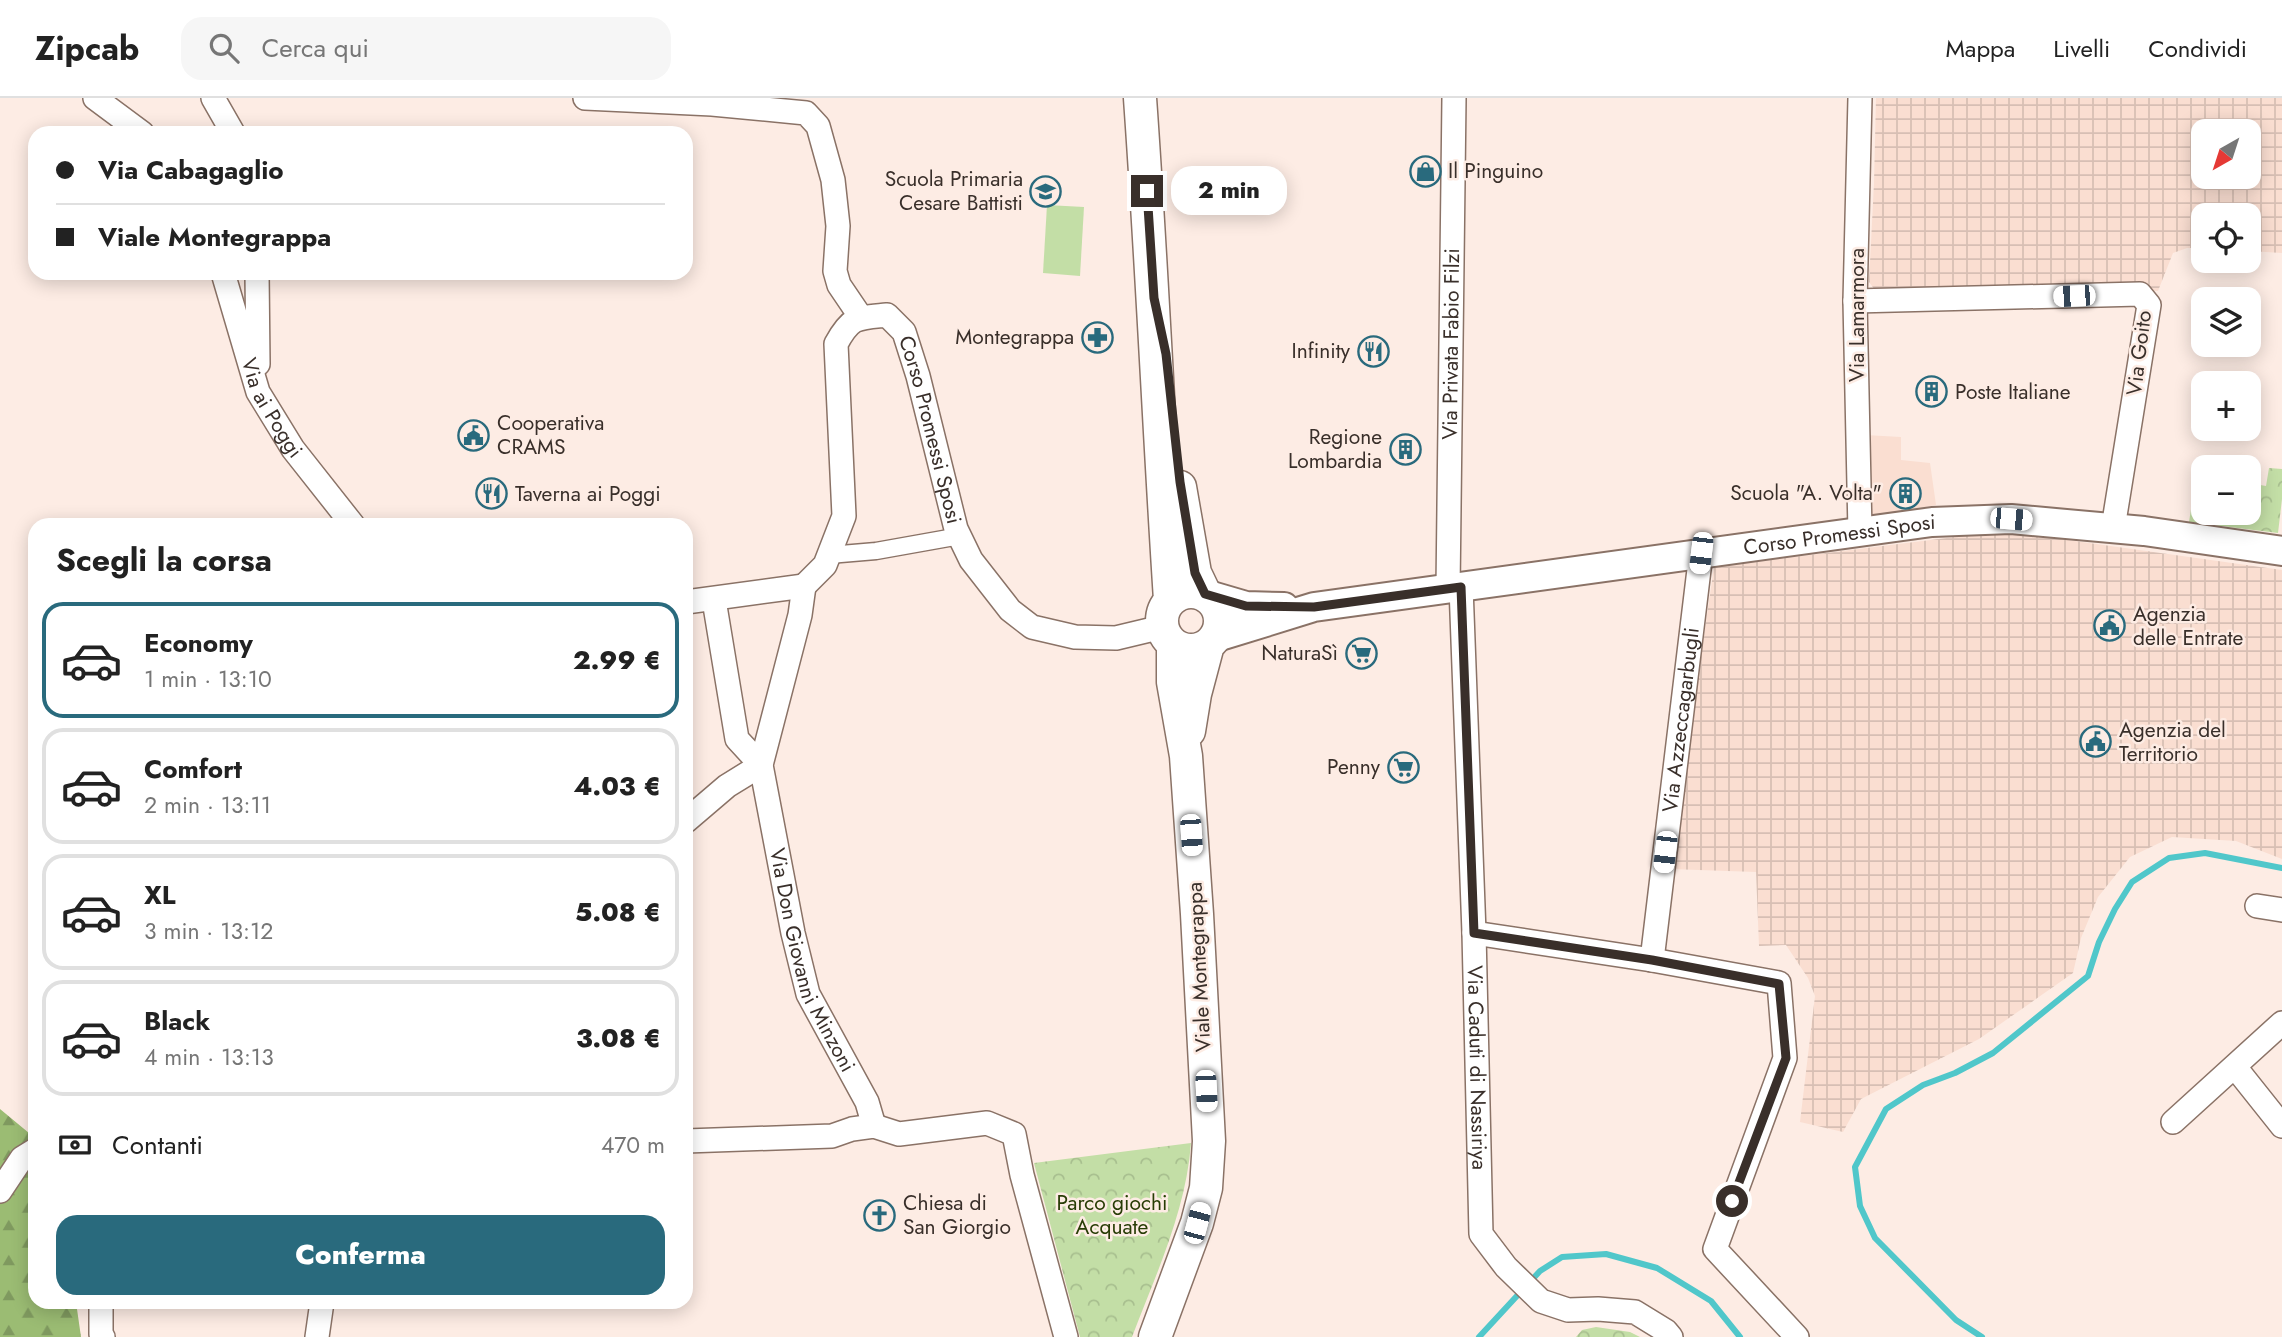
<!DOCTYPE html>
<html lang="it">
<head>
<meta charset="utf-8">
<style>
  :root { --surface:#fff; --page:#f6f6f6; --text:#222; --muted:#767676; --line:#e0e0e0; --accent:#296a7d }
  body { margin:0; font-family:Jost,sans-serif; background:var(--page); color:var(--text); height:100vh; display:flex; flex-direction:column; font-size:26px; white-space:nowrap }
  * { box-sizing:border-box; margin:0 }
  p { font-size:23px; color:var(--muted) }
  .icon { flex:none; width:38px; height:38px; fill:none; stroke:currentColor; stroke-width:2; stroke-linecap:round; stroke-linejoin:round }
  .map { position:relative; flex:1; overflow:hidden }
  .side { position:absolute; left:28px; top:420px; width:665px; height:791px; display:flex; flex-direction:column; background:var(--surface); border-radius:21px; box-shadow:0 4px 18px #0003 }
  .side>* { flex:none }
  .top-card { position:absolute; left:28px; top:28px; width:665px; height:154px; border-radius:21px; box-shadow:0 4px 18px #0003; display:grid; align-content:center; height:154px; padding:0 28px; background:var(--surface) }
  .needle { width:46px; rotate:219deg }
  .tools { position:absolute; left:2191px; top:21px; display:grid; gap:14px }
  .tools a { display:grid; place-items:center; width:70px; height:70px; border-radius:14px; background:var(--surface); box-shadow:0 4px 18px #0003; font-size:35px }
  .end { position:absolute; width:32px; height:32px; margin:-16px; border:9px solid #392f2a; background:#fff; box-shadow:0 0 0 4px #fff }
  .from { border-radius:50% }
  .bubble { position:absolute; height:49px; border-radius:21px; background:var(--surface); box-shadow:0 4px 18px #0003; font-size:23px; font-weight:800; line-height:49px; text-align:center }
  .car { position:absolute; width:21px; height:42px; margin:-21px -10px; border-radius:9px; box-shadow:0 0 5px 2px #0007; background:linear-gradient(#fff 24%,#345 0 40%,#fff 0 76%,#345 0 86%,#fff 0) }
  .top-card b { display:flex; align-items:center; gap:24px; height:66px; font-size:26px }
  .top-card b+b { border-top:2px solid var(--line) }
  .top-card i { width:18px; height:18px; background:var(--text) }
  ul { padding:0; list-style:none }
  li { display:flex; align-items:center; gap:21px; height:116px; margin:0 14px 10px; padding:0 14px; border:4px solid var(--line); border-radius:21px }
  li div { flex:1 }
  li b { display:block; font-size:26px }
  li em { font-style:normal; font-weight:800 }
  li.active { border-color:var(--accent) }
  li>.icon { width:63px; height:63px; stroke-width:1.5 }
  h2 { padding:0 28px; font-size:32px; line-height:84px }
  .pay { display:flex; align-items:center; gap:18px; height:77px; padding:0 28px; font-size:26px }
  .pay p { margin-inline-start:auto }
  .action { display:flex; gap:14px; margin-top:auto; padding:14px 28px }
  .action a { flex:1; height:80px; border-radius:21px; background:var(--accent); color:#fff; font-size:28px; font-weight:800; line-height:80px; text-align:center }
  header { display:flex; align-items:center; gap:42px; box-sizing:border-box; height:98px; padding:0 35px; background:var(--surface); border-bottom:2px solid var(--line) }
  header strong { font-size:33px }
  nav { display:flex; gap:38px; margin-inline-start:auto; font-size:24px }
  .search { width:490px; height:63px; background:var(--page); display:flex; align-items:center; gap:18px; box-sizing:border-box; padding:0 24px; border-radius:21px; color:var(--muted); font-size:26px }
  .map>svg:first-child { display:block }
</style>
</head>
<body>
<header>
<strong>Zipcab</strong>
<div class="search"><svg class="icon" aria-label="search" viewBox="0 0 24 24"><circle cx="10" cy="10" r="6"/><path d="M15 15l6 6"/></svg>Cerca qui</div>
<nav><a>Mappa</a><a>Livelli</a><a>Condividi</a></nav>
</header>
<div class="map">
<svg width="2282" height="1239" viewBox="0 0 2282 1239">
  <defs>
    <pattern id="industrial-grid" width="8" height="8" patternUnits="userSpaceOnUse" patternTransform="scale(1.75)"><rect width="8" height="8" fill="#faded1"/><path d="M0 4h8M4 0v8" fill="none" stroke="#d7bfb4"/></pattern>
    <pattern id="forest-firs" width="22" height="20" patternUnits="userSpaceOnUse" patternTransform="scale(1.75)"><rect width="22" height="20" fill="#9bbc73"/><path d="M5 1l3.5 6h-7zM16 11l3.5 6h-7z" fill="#7f995f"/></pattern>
    <pattern id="park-crowns" width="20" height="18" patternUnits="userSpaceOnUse" patternTransform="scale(1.75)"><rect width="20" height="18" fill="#c3dea6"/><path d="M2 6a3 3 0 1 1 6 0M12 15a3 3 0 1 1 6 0" fill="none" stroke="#a8bf8f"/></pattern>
  </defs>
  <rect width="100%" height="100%" fill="#fdece4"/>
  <!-- built -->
  <path fill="#faded1" d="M1865,337L1901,339V362L1930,365L1936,407L1865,421Z"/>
  <!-- industrial -->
  <path fill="url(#industrial-grid)" fill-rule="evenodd" d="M1876,0H2282V155L2249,153V117H2203V150H2187L2173,155L2158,193L1878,196L1869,184L1874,85ZM2203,33H2249V79H2203Z
    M2003,433L2282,472V761L2236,743L2172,739L2130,759L2098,799L2081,840L2073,875L1979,941L1861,1001L1843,1034L1800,1024L1815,898L1808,880L1786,847L1759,848L1756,774L1670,771L1714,469Z"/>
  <!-- forest -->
  <path fill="url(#forest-firs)" d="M0,1011L35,1040V1204H76L81,1239H0Z"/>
  <!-- park -->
  <path fill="url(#park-crowns)" d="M2198,367L2207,369H2203V415H2249V385L2266,388L2269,370L2282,371V401L2278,435L2189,424Z
    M1191,1045C1186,1113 1156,1176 1132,1239H1080L1034,1065Z
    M1596,1229L1630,1234L1640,1239H1576L1582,1232Z"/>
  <!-- pitch -->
  <path fill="#c3dea6" d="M1047,107L1084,109L1080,178L1043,175Z"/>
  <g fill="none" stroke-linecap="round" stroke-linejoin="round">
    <!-- stream -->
    <path stroke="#50c7ca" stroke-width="6" d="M1479,1239L1540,1173L1562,1159L1606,1156L1657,1170L1711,1203L1740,1239
      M1982,1239L1956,1222L1875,1140L1860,1108L1855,1069L1886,1011L1923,987L1955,975L1993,955L2088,878L2099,844L2115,811L2132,784L2169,760L2205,755L2282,770"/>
    <defs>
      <path id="pedestrian" d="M829,457L876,453L960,438"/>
      <g id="minor">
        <path d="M95,0L142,35"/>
        <path d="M213,0L233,35"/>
        <path d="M585,0L712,6L806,15L818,28L833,82L838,128L835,173L839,187L860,218"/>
        <path id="s1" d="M223,175L258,294L293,351L353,427"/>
        <path d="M257,175L258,266"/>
        <path d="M1855,203L2140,196L2149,207L2113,430"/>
        <path d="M1860,434L1855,203L1860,0"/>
        <path id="s2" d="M804,488L825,467L844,418L836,246C851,218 857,220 887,217L904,234L918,278L956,431L971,462L1010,512L1032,529L1075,539L1116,540L1162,529"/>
        <path id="s3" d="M804,488L800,517L761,667L793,835L808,896L867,1004L874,1028"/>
        <path id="s4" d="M1461,489L1474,835L1481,1136L1506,1169L1541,1203L1568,1212L1598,1211L1635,1214L1666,1233L1671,1239"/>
        <path id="s5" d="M1448,491L1454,0"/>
        <path d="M714,502L737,641L761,667"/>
        <path d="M686,504L804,488"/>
        <path d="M686,723L727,688L761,667"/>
        <path d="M2257,808L2282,812"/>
        <path id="s6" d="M1474,835L1652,862L1701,455"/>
        <path d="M1652,862L1779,885L1785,960L1715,1151L1797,1239"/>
        <path d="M2235,969L2282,1028"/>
        <path d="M2173,1024L2282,925"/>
        <path d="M686,1043L832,1038L852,1031L874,1028L899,1036L987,1025L1014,1036L1022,1077L1066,1239"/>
        <path d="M0,1093L22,1060L35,1052"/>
        <path d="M101,1204V1236L103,1239"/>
        <path d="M317,1239L322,1204"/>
      </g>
      <g id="tertiary">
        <path d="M1205,496L1246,508L1284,509"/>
        <path id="s7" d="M1217,539L1314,509L1932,424L2011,421L2144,433L2282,453"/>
      </g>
      <path id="secondary" d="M1140,0C1152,167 1159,334 1170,502
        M1180,389L1195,475L1205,496
        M1162 523a29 29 0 1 1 58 0a29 29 0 1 1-58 0Z
        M1189,633L1195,596L1208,547
        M1155,1239L1197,1125L1206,1090L1209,1043L1197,816L1186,658L1173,584V546"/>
    </defs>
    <!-- pedestrian casing -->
    <use href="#pedestrian" stroke="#8a7266" stroke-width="19"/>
    <!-- minor casing -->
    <use href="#minor" stroke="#8a7266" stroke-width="26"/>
    <!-- tertiary casing -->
    <use href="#tertiary" stroke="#8a7266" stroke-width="32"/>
    <!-- secondary casing -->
    <use href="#secondary" stroke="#8a7266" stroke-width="35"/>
    <!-- pedestrian -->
    <use href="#pedestrian" stroke="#fff" stroke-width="16"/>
    <!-- minor -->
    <use href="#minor" stroke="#fff" stroke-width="23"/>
    <!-- tertiary -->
    <use href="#tertiary" stroke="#fff" stroke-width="28"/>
    <!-- secondary -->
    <use href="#secondary" stroke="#fff" stroke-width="32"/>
  </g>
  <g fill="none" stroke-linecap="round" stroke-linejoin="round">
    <!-- route -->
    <path stroke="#392f2a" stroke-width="9" d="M1147,93L1154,200L1166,256L1180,384L1195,475L1205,496L1246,508L1314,509L1461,489L1474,835L1652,862L1779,886L1786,960L1732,1103"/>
  </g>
  <!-- icons -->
  <defs>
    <symbol id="shop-ring" viewBox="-11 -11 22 22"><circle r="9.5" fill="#fdece4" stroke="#296a7d" stroke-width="1.5"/><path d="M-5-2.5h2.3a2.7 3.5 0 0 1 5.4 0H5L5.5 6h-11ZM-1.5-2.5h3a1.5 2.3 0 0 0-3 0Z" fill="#296a7d"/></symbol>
    <symbol id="school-ring" viewBox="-11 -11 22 22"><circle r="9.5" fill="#fdece4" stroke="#296a7d" stroke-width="1.5"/><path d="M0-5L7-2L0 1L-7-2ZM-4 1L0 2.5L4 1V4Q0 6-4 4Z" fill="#296a7d"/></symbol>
    <symbol id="pharmacy-ring" viewBox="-11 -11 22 22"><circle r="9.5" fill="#fdece4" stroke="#296a7d" stroke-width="1.5"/><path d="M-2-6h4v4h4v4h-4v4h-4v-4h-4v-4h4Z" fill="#296a7d"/></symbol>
    <symbol id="restaurant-ring" viewBox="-11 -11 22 22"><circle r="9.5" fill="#fdece4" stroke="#296a7d" stroke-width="1.5"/><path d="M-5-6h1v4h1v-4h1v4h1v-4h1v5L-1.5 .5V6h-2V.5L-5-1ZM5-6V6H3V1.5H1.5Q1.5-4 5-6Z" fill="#296a7d"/></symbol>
    <symbol id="building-ring" viewBox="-11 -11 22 22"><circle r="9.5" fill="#fdece4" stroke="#296a7d" stroke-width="1.5"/><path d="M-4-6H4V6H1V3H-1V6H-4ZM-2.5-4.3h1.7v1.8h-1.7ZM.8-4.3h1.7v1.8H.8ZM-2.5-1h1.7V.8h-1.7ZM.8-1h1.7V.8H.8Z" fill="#296a7d"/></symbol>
    <symbol id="civic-ring" viewBox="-11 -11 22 22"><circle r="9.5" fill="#fdece4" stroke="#296a7d" stroke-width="1.5"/><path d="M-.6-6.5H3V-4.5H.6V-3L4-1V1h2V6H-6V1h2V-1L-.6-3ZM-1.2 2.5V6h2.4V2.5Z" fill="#296a7d"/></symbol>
    <symbol id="supermarket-ring" viewBox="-11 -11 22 22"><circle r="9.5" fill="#fdece4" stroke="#296a7d" stroke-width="1.5"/><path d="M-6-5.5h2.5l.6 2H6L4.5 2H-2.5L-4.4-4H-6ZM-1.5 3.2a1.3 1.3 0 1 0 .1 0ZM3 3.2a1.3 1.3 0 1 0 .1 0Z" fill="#296a7d"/></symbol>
    <symbol id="church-ring" viewBox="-11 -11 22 22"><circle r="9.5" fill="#fdece4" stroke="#296a7d" stroke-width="1.5"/><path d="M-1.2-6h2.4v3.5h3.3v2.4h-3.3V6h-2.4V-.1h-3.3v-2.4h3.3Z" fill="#296a7d"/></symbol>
  </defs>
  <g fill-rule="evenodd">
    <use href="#shop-ring" x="1408" y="56" width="35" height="35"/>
    <use href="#school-ring" x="1028" y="76" width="35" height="35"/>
    <use href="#pharmacy-ring" x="1080" y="222" width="35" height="35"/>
    <use href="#restaurant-ring" x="1356" y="236" width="35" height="35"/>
    <use href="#building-ring" x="1914" y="276" width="35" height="35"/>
    <use href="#civic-ring" x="456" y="320" width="35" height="35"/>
    <use href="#building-ring" x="1388" y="334" width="35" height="35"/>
    <use href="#building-ring" x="1888" y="378" width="35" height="35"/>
    <use href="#restaurant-ring" x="474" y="378" width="35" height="35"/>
    <use href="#civic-ring" x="2092" y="510" width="35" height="35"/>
    <use href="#supermarket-ring" x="1344" y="538" width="35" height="35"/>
    <use href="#civic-ring" x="2078" y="626" width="35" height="35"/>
    <use href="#supermarket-ring" x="1386" y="652" width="35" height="35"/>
    <use href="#church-ring" x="862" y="1100" width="35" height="35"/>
  </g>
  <g text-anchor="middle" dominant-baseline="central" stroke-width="5" stroke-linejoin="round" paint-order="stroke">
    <!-- poi labels -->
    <g font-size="21" fill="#392f2a" stroke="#fdece4" text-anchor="start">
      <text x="1448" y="73">Il Pinguino</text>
      <text x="1023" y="81" text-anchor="end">Scuola Primaria<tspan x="1023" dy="24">Cesare Battisti</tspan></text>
      <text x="1074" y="239" text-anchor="end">Montegrappa</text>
      <text x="1350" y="253" text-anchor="end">Infinity</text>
      <text x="1955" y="294">Poste Italiane</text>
      <text x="497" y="325">Cooperativa<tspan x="497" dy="24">CRAMS</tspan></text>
      <text x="1382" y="339" text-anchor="end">Regione<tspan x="1382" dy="24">Lombardia</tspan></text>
      <text x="1882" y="395" text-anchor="end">Scuola "A. Volta"</text>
      <text x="515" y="396">Taverna ai Poggi</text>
      <text x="2133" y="516">Agenzia<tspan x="2133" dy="24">delle Entrate</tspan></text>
      <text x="1338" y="555" text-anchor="end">NaturaSì</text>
      <text x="2119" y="632">Agenzia del<tspan x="2119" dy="24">Territorio</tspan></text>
      <text x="1380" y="669" text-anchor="end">Penny</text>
      <text x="903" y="1105">Chiesa di<tspan x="903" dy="24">San Giorgio</tspan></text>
    </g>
    <!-- street labels -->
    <g font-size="21" fill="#392f2a" stroke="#fdece4">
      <text transform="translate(1857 217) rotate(-90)">Via Lamarmora</text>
      <text stroke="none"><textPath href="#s5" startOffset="245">Via Privata Fabio Filzi</textPath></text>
      <text transform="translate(2139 255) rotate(-83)">Via Goito</text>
      <text stroke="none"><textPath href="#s1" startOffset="144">Via ai Poggi</textPath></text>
      <text stroke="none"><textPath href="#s2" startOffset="443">Corso Promessi Sposi</textPath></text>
      <text stroke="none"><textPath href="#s7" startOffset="632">Corso Promessi Sposi</textPath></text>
      <text stroke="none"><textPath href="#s6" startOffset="422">Via Azzeccagarbugli</textPath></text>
      <text stroke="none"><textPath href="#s3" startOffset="387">Via Don Giovanni Minzoni</textPath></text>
      <text transform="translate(1199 869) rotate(-93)">Viale Montegrappa</text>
      <text stroke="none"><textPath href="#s4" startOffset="481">Via Caduti di Nassiriya</textPath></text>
    </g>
    <!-- park labels -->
    <g font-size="21" fill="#283c05" stroke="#fdece4">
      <text x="1112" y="1105">Parco giochi<tspan x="1112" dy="24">Acquate</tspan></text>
    </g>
  </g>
</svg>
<div class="tools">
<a><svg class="needle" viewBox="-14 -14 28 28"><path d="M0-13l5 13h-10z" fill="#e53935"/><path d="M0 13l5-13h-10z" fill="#767676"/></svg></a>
<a><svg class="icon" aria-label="locate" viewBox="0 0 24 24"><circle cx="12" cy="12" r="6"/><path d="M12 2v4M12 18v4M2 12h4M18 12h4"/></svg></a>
<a><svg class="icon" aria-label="layers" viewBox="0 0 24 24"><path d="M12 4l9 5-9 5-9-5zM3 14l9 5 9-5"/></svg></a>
<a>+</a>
<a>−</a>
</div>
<i class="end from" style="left:1732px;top:1103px"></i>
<i class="end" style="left:1147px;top:93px"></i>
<div class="bubble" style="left:1171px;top:68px;width:116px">2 min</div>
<i class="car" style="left:2074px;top:198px;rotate:268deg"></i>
<i class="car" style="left:2011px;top:421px;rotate:95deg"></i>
<i class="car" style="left:1701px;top:455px;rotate:187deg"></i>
<i class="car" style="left:1191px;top:737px;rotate:176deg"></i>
<i class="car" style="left:1665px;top:754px;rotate:187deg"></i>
<i class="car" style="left:1206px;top:993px;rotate:177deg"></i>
<i class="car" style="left:1197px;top:1125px;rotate:15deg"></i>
<div class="top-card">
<b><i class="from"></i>Via Cabagaglio</b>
<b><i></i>Viale Montegrappa</b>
</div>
<section class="side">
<h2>Scegli la corsa</h2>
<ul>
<li class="active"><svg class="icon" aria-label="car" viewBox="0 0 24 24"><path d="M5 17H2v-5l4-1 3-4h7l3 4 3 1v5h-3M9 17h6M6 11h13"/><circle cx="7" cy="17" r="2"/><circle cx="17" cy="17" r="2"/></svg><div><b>Economy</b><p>1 min · 13:10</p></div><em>2.99 €</em></li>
<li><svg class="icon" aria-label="car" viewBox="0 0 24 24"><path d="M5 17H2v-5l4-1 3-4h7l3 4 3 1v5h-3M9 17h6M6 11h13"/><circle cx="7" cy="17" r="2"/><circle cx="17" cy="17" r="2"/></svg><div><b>Comfort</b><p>2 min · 13:11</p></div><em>4.03 €</em></li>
<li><svg class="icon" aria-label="car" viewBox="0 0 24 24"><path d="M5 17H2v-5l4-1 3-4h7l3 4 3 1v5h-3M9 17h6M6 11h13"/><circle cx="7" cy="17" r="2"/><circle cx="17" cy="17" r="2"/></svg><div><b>XL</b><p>3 min · 13:12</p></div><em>5.08 €</em></li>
<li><svg class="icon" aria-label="car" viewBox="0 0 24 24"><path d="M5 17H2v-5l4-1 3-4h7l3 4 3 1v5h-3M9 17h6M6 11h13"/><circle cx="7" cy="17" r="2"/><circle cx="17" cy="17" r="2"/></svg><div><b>Black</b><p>4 min · 13:13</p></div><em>3.08 €</em></li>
</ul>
<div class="pay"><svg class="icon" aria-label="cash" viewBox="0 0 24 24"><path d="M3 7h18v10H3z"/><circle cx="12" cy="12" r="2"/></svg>Contanti<p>470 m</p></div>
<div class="action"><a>Conferma</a></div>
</section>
</div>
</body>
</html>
